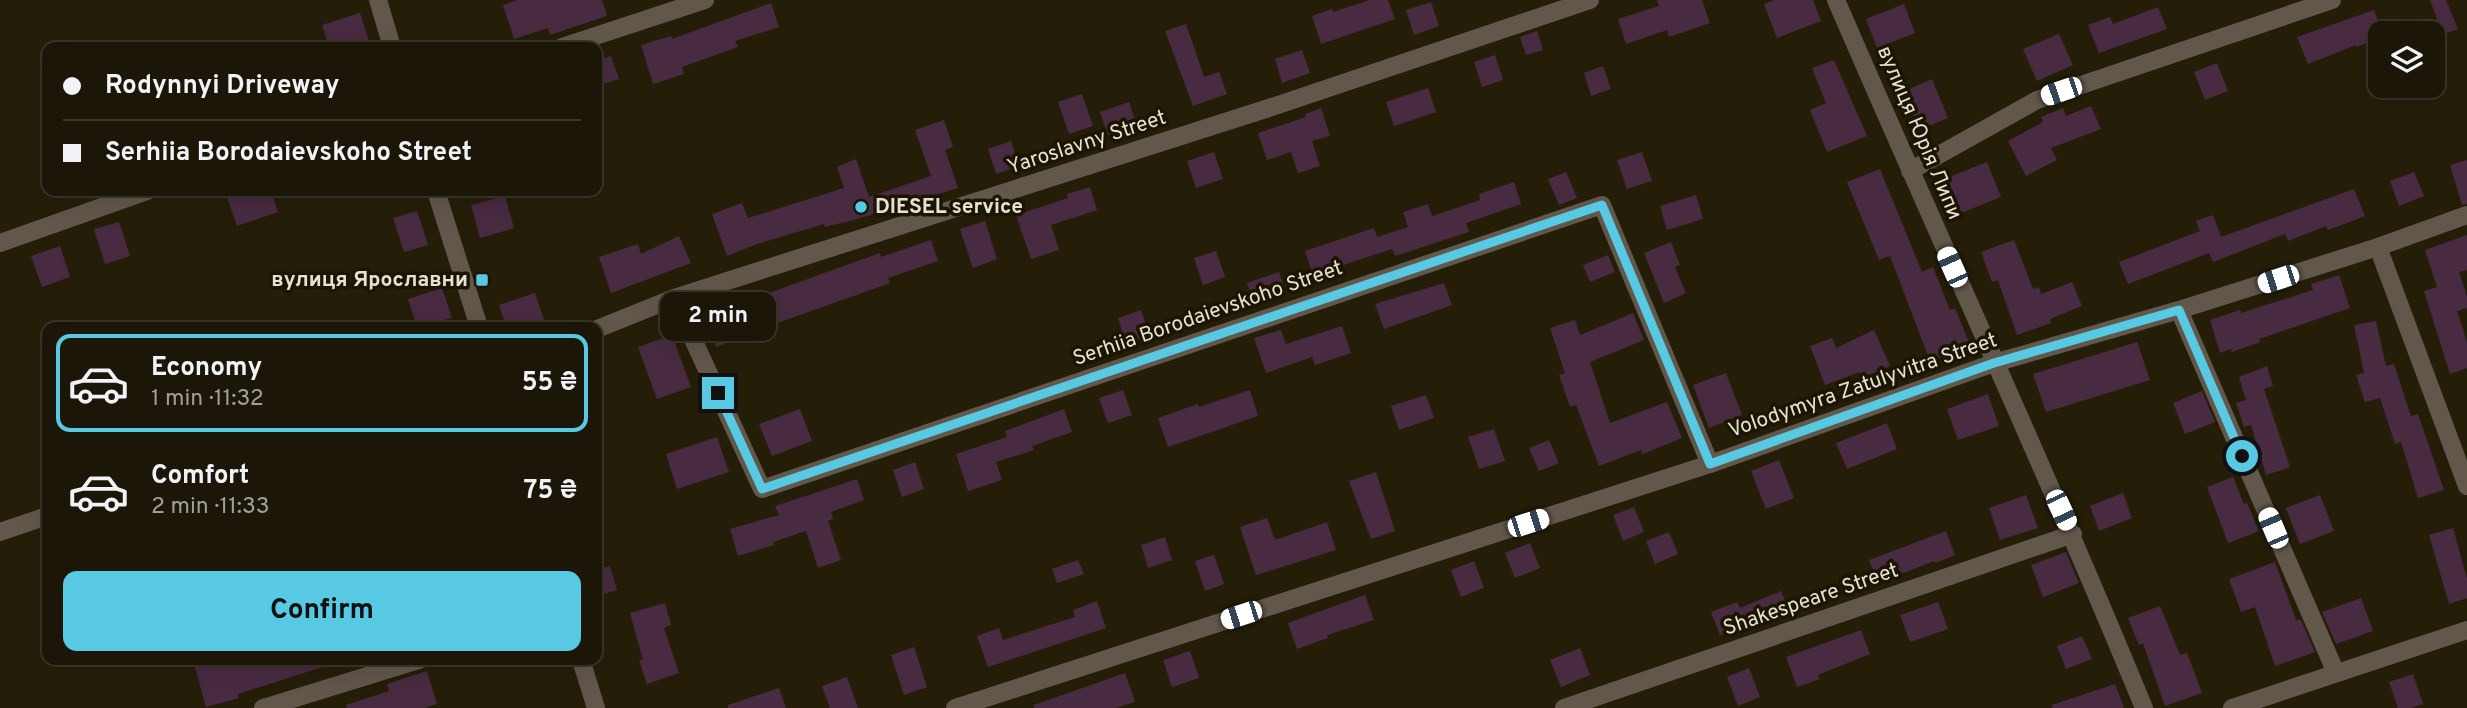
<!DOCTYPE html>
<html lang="en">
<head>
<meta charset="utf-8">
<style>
  :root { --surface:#1b1607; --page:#282315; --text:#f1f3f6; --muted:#a09f9b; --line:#393528; --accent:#57c9e3 }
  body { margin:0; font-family:Overpass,sans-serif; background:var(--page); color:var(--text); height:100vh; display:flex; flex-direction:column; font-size:26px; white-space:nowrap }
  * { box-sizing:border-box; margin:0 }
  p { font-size:23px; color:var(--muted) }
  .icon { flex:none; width:38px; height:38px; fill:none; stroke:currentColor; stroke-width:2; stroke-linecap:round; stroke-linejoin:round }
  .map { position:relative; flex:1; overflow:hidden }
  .drawer { position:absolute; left:42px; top:322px; width:560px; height:343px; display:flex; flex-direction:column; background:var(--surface); border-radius:14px; box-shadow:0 7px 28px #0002,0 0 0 2px var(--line) }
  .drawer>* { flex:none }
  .guide { position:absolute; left:42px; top:42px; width:560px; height:154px; border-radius:14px; box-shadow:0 7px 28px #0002,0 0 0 2px var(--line); display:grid; align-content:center; height:154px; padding:0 21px; background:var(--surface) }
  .controls { position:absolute; left:2368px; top:21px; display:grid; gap:14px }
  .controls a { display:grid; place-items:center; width:77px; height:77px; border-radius:14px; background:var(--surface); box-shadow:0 7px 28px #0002,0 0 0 2px var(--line); font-size:35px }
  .end { position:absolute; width:32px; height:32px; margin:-16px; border:9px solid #57c9e3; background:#111; box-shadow:0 0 0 4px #111 }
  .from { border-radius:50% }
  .bubble { position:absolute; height:49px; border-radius:14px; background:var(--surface); box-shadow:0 7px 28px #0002,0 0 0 2px var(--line); font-size:23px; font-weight:700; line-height:49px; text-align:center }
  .car { position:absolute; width:21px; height:42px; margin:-21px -10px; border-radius:9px; box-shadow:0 0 5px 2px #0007; background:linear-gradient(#fff 24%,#345 0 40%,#fff 0 76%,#345 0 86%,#fff 0) }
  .guide b { display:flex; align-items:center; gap:24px; height:66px; font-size:26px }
  .guide b+b { border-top:2px solid var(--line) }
  .guide i { width:18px; height:18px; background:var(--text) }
  ul { padding:12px 0 0; list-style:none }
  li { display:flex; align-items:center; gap:21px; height:98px; margin:0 14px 10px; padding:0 7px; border:4px solid transparent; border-radius:14px }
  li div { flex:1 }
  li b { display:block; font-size:26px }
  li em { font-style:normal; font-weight:700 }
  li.selected { border-color:var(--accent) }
  li>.icon { width:63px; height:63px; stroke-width:1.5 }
  .action { display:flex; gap:14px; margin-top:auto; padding:14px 21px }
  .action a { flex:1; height:80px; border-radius:14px; background:var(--accent); color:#111; font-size:28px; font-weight:700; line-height:80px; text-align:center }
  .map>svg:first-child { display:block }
</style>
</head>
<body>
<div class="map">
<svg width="2467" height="708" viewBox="0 0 2467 708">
  <rect width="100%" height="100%" fill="#241e09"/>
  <!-- building -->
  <path fill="#482b41" d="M518,0H602L607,16L550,35L548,28L514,39L503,5Z
    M1370,0H1388L1395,19L1321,44L1312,16L1332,9L1333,12Z
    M1657,0H1702L1710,23L1669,37L1667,30L1626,44L1618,19L1659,6Z
    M1774,0H1813L1821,21L1777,38L1764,4Z
    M2430,0H2446L2458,29L2437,37L2430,22L2437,19Z
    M1431,2L1439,26L1414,35L1406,10Z
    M771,3L779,27L735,41L738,47L682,67L684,74L653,84L641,45L671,36L672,39Z
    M1904,4L1915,33L1877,48L1866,19Z
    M2158,7L2167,29L2099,53L2088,25L2110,17L2113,24Z
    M2374,10L2380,26V38L2357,47L2356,45L2308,64L2297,37Z
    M360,13L371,47H329L322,25Z
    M1186,24L1204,77L1219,72L1227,94L1193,106L1165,31Z
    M1537,31L1543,50L1526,55L1520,37Z
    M2059,34L2073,65L2037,81L2023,49Z
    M1302,50L1310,73L1282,83L1275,59Z
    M1495,55L1503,80L1482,87L1474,62Z
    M611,56L619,79L597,86V61Z
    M1834,60L1867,136L1827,152L1810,110L1826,103L1812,68Z
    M2217,63L2228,91L2205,100L2194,72Z
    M1603,66L1611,89L1591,96L1584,73Z
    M1932,79L1948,118L1919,130L1903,92Z
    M1428,88L1436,112L1394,126L1386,102Z
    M1082,94L1093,126L1069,134L1058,102Z
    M1129,102L1137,126L1108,135L1100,112Z
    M2091,106L2101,129L2051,148L2057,160L2026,176L2008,141L2043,122L2041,117L2063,108L2066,116Z
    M1321,108L1330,136L1312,141L1320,166L1298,173L1291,152L1267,160L1258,133L1306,117L1305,114Z
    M944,120L953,147L945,150L958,188L854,220L825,227L824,224L757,244L727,256L712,214L742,203L748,218L844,188L837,167L856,159L869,197L931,176L915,130Z
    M1011,141L1019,166L996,174L988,149Z
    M1214,152L1223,179L1196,188L1187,161Z
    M1642,152L1652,181L1627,189L1617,160Z
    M2467,160V204L2462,205L2450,165Z
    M1987,162L2001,197L1961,213L1947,178Z
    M1880,169L1922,272L1933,267L1950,310L1955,308L1970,345L1930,361L1890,256L1879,260L1847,182Z
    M1566,172L1577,198L1559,205L1548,179Z
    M2414,172L2424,196L2399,206L2390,181Z
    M1514,182L1521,204L1466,223L1469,232L1395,256L1392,249L1313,275L1305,251L1374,228L1377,237L1408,227L1403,212L1428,204L1432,216L1480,200L1479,194Z
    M1090,187L1097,210L1051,225L1059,250L1031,259L1016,215L1068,198L1067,194Z
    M2354,189L2365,216L2328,230L2326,226L2288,241L2285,234L2213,262L2209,253L2128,284L2119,262L2200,231L2196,221L2213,215L2221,237Z
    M225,191H271L278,212L237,226Z
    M1696,195L1703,219L1667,230L1660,206Z
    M505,196L514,228L480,238L471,205Z
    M417,211L428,245L404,252L393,218Z
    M985,221L997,259L973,268L960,229Z
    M119,222L130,256L105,264L94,229Z
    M2467,235V270L2459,272L2467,296V308L2457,311L2467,342V368L2450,374L2424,291L2437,287L2425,250Z
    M679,236L691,263L611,293L599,257L638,244L641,254Z
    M931,240L938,261L888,278L890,283L749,333V335L716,347L705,316L880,253L881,257Z
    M2014,240L2033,289L2039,287L2041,294L2072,282L2082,306L2050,319L2051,323L2017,335L1998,280L1992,282L1981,252Z
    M1671,242L1680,265L1675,267L1686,293L1664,303L1644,253Z
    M60,246L70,277L42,287L31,256Z
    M1216,251L1225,277L1203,285L1194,258Z
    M1608,255L1615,272L1590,282L1583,265Z
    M1279,272L1285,290L1253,300L1247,283Z
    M2339,275L2350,308L2259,339L2260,342L2232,352L2231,349L2220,353L2210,320L2240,310L2241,313L2313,290L2311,284Z
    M1444,283L1452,305L1384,329L1375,304Z
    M442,288L452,318L417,327L408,299Z
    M535,293L545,323L533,327H506L499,305Z
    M1141,310L1150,336L1126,344L1118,318Z
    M1633,313L1644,340L1590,362L1610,423L1667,402L1682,438L1643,454L1641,450L1599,466L1576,405L1570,407L1559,375L1565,373L1550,328L1575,320L1580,335Z
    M2376,321L2386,366L2394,364L2411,416L2418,414L2444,490L2418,498L2401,442L2395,444L2380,398L2365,402L2356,375L2364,373L2354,325Z
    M1342,326L1351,353L1315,365L1312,357L1266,373L1254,338L1281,330L1286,344Z
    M1874,330L1890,366L1863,378L1860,372L1825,385L1810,346L1832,338L1836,348Z
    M672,335L691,387L657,399L638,347Z
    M2137,342L2150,380L2046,412L2033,374Z
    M2267,366L2273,386L2264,389L2290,467L2266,475L2251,425L2244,427L2236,403L2246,400L2239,377Z
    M1726,373L1742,415L1709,428L1693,385Z
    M1123,390L1132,415L1108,423L1099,398Z
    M1250,390L1258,416L1168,447L1158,418L1198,404L1199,407Z
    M2202,391L2215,422L2185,434L2173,403Z
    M1988,394L1999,426L1958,440L1947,409Z
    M1426,395L1434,418L1399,430L1391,406Z
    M800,409L812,441L772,456L759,424Z
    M1064,409L1072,432L1032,446L1034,450L996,462L1002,480L968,491L956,454L1007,437L1005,431Z
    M1887,423L1897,449L1847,469L1836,443Z
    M1494,429L1505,461L1479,469L1468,437Z
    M717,437L729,472L677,489L666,454Z
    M1549,440L1559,463L1539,471L1529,448Z
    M1779,460L1794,498L1766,509L1751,471Z
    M915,462L924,489L902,497L893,470Z
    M1376,472L1395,531L1371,539L1349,481Z
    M2233,477L2244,504L2247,503L2259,531L2228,543L2207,487Z
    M857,479L864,500L831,512L833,519L828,521L841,560L818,568L806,531L773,542L774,545L738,556L730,529L779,515L775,506Z
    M2123,493L2132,518L2099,531L2090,506Z
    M2026,495L2038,528L2000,540L1989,508Z
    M2320,495L2334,531L2300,544L2286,508Z
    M1634,507L1644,532L1623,541L1613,515Z
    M1267,518L1275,540L1327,522L1336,550L1256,575L1240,527Z
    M2453,528L2467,579V598L2449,604L2429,535Z
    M1946,531L1955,555L1935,563L1934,561L1878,583L1869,560Z
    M1669,532L1678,554L1655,564L1646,541Z
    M1165,537L1172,560L1148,568L1141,545Z
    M1530,543L1540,568L1515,578L1505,553Z
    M2066,552L2079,583L2043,597L2031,565Z
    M1214,555L1224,584L1205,591L1195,561Z
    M1078,560L1084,574L1057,583L1052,569Z
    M1474,561L1484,588L1461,597L1451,570Z
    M2275,562L2296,620H2301L2315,652L2275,666L2255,607L2241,612L2229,579Z
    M610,566L617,590L597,596V570Z
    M1781,591L1789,611L1720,635L1711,612L1737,602L1740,608Z
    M1365,595L1374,620L1327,635L1328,638L1297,649L1288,623Z
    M2361,598L2373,631L2336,644L2322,612Z
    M1097,601L1106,628L988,667L977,636L999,628L1003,640L1075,617L1073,610Z
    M1938,602L1948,629L1910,642L1900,615Z
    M665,603L671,625L664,628L679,673L647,684L639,660H643L630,613Z
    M2160,606L2180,655L2187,653L2202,693L2165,706L2143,643L2139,645L2128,618Z
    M1861,630L1870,654L1818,675L1820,679L1797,687L1786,657Z
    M2082,636L2092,659L2066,669L2057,646Z
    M914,647L927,687L904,695L891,655Z
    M1580,648L1590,675L1561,687L1550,660Z
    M1190,651L1199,678L1172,687L1163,660Z
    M222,660H335V663L238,694L239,698L206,707L195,667Z
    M1749,668L1760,697L1738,706L1727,677Z
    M427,671L437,704L424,708H347L346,705L389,691L387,684Z
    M1125,673L1135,702L1116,708H1034V705Z
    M2413,674L2423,704L2411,708H2398L2389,682Z
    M847,677L858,708H830L822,686Z
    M2115,684L2124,708H2052V705Z
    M779,688L786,708H728V705Z"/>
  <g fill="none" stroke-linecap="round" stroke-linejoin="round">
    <!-- street -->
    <path stroke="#62574b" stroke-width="18" d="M378,0L392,47
      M1836,0C1938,236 2046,470 2144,708
      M562,47L705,0
      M1910,171L2037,100L2332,0
      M436,191L479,327
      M0,243L147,191
      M2378,247L2467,486
      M674,298L762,489L1602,205L1710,464
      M2179,310L2336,673
      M597,329L674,298L1275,106L1590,0
      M0,532L47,516
      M581,660L596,708
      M263,708L419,660
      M955,708L1710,464L1994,363L2179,310L2378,247L2467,215
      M1564,708L2073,534
      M2232,708L2467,630"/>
  </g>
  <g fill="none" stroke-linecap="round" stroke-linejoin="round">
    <!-- route -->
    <path stroke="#57c9e3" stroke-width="9" d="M718,393L762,489L1602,205L1710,464L1994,363L2179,310L2242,456"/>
  </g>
  <!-- markers -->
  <g fill="#57c9e3" stroke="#1b1502" stroke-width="2.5">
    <circle cx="861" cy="207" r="7"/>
    <rect x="475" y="273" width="14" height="14" rx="3.5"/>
  </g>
  <g text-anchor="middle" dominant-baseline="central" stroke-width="7" stroke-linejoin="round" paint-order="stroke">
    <!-- street labels -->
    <g font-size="21" fill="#e5e1d4" stroke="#1b1502">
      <text transform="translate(1919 133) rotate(67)">вулиця Юрія Липи</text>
      <text transform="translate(1087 143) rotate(-18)">Yaroslavny Street</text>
      <text transform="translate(1208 314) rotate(-19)">Serhiia Borodaievskoho Street</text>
      <text transform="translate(1863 386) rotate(-19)">Volodymyra Zatulyvitra Street</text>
      <text transform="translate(1811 600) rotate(-19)">Shakespeare Street</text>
    </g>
    <!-- poi labels -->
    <g font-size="21" font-weight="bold" fill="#e5e1d4" stroke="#1b1502" text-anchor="start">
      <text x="875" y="207">DIESEL service</text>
      <text x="468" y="280" text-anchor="end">вулиця Ярославни</text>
    </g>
  </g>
</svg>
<div class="controls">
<a><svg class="icon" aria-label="layers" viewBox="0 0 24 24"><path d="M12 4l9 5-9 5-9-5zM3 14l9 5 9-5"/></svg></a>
</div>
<i class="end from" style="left:2242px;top:456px"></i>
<i class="end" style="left:718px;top:393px"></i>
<div class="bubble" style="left:660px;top:292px;width:116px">2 min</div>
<i class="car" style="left:2061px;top:91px;rotate:251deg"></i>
<i class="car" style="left:1952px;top:267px;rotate:336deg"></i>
<i class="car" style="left:2278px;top:279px;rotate:252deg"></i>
<i class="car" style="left:2061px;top:510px;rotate:155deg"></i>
<i class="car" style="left:1528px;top:523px;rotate:72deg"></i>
<i class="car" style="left:2273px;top:528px;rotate:337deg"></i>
<i class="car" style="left:1241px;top:615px;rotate:252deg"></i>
<div class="guide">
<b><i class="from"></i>Rodynnyi Driveway</b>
<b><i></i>Serhiia Borodaievskoho Street</b>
</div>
<section class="drawer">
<ul>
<li class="selected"><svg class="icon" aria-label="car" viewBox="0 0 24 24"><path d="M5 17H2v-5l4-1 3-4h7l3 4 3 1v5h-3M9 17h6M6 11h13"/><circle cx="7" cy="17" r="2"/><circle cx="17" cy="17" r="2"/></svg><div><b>Economy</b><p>1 min · 11:32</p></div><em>55 ₴</em></li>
<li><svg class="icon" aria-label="car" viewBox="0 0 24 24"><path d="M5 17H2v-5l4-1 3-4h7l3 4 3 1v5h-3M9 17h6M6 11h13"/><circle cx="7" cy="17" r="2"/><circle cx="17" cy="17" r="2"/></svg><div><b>Comfort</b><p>2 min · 11:33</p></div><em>75 ₴</em></li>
</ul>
<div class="action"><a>Confirm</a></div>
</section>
</div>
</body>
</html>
